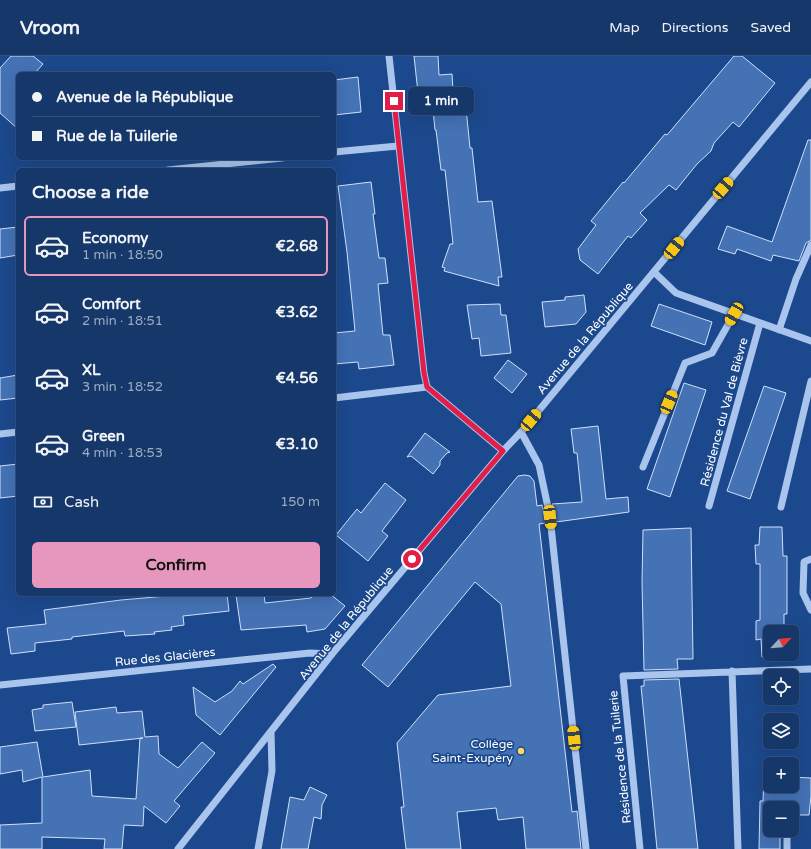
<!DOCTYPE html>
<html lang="en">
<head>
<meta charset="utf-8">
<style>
  :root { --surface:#15376a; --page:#1e3f70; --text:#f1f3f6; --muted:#9dacc1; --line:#34517e; --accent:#e797bd }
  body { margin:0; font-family:"Varela Round",sans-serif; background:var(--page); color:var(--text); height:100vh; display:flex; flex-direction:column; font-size:15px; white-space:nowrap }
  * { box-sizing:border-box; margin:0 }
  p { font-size:13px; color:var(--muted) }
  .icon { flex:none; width:22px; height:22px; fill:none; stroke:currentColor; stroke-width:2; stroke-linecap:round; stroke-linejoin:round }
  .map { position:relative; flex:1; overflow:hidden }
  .drawer { position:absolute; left:16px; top:112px; width:320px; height:428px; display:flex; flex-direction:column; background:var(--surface); border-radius:6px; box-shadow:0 4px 16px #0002,0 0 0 1px var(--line) }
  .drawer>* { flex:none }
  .guide { position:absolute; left:16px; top:16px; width:320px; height:88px; border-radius:6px; box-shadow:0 4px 16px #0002,0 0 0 1px var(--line); display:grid; align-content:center; height:88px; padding:0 16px; background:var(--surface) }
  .needle { width:26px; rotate:64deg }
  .fabs { position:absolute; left:763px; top:569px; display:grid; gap:8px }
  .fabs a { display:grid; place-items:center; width:36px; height:36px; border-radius:6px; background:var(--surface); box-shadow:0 4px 16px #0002,0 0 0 1px var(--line); font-size:20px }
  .end { position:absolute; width:18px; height:18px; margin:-9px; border:5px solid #e11d48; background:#fff; box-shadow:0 0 0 2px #fff }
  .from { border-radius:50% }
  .bubble { position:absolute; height:28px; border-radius:6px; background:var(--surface); box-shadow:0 4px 16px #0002,0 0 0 1px var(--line); font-size:13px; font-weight:700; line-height:28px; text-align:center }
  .car { position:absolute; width:12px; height:24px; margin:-12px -6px; border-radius:5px; box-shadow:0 0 3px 1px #0007; background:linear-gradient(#f5c518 24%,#345 0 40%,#f5c518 0 76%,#345 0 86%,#f5c518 0) }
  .guide b { display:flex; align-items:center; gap:14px; height:38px; font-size:15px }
  .guide b+b { border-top:1px solid var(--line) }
  .guide i { width:10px; height:10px; background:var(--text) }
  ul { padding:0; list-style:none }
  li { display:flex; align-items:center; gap:12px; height:60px; margin:0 8px 6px; padding:0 8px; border:2px solid transparent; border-radius:6px }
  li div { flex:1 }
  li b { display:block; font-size:15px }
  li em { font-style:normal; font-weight:700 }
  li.selected { border-color:var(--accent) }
  li>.icon { width:36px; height:36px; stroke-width:1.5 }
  h2 { padding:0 16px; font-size:18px; line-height:48px }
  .pay { display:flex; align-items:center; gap:10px; height:44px; padding:0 16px; font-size:15px }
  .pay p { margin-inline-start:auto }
  .action { display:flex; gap:8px; margin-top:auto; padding:8px 16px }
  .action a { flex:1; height:46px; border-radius:6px; background:var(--accent); color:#111; font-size:16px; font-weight:700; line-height:46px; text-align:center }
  header { display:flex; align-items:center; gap:24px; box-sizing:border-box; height:56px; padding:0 20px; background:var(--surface); border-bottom:1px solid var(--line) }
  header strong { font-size:19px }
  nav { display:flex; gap:22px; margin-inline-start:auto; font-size:14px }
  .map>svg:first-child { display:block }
</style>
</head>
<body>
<header>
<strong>Vroom</strong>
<nav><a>Map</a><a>Directions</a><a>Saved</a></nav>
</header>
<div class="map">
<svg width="811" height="793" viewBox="0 0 811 793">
  <rect width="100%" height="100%" fill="#1c498d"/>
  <!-- building -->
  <path fill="#4472b5" stroke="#cfe0f9" d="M11,0H33L43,8L34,18H18V73L0,57V12Z
    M414,0H438L439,19L452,18L453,34L464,32L470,92H472L478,146L492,145L502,221H498L499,230L444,215L445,212L442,211L450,188H453L445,114H441L436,74H435L433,54L429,55L427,36L418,37Z
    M734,0H742L775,27L739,71L733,66L714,87L711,95L697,108L676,134L669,129L640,157L647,164L631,182L628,180L598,218L580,204L578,193L596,169L591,165L623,126L624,127L665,78L667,79Z
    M358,21L361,56L334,59V24Z
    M808,84H811V184L806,187L799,205L773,199L771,205L737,193L735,198L718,193L727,170L772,186Z
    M371,126L375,158H373L379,202H385L388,227L378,228L383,279H390L394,309L359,313L358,306L334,308V277L355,275L347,196L338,130Z
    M18,171V199L0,202V173Z
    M584,239L586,256L576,268L545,271L542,246L565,244V241Z
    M500,248L501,259H506L511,297L481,300L479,282L472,283L467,249Z
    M659,248L712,266L705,289L651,270Z
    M508,304L527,318L512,337L494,322Z
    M18,319V342L0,344V322Z
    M684,327L706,334L670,441L647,433Z
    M764,330L786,337L750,443L727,435Z
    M598,370L606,443L628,441L629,456L556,466L552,448L582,446L577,397H574L571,373Z
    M425,377L450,396L447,397L440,405V409L433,418L411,400L407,401Z
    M18,408V440L0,442V410Z
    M525,419L530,420L534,425L537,450L542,449L545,462L546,467L539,468L572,756L577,755L581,793H526L523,761L498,764L496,752L457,756L461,793H406L401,751H404L397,687L438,639L511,630L501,548L475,526L388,631L362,609L518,420Z
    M385,427L406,444L382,475L388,480L368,505L336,479L357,453L361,457Z
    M760,471H782L783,500H787V558H784V576H770V598H784V601H762L761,583L756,584V565L760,564V508H756L755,489H759Z
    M691,472L693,603H677L678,613L644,614L642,526L643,474Z
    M190,538H227L229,555L183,560L184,569L171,571L172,574L154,576L155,578L125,580L124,575L72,581V583L35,587V595L11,598L7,572L46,568L44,554L121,544Z
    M247,538H264L265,547L311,542L314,538H330L345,550L325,573L307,576L306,569L241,574L236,539Z
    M273,608L276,611L220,679L196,659L193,631L215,646L232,635L240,625L243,628Z
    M679,623L698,793H657L641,630H644V624Z
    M72,646L76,671L35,675L32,654L43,652V649Z
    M116,651L117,657L142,655L145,681L158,680L159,698L178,712L202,686L215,697L174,745L180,750L166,767L144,750L143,770L124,769L122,793H104L105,783L42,781V793H0V769L42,767V721L23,726L22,714L0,718V691L37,686L43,721L90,714L92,740L136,743L140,682H143L79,689L75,656Z
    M764,721H770V730H792V721L811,722V740L809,759H792V752H770V774H780V793H759L760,745H763Z
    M310,731L327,739L322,749L321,763L314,761L308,793H281L290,741L304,744Z"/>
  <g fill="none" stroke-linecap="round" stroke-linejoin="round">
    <!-- minor -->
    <path stroke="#a9c5ed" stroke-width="7" d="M389,0L424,317L427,331L503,395
      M334,96L398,90
      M168,114L282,102
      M0,132L18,130
      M654,216L676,237L811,285
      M779,274L796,223L811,189
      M334,342L427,331
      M521,376L539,409L550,461L586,793
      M0,378L18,376
      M643,411L685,307L712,297L734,258
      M709,450L760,267
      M781,451L811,325
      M811,503L804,506L803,537L811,554
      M732,615L738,793
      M0,629L310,597L332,598
      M178,793L332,598L503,395L521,376L811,26
      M258,793L272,715L271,676
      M640,793L623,620L811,613
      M787,793V781"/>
  </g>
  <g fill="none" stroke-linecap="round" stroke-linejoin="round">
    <!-- route -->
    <path stroke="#e11d48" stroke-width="5" d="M394,45L424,317L427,331L503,395L412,503"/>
  </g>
  <!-- markers -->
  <circle fill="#fdd867" stroke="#1c498d" stroke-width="1.5" cx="521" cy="695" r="4"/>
  <g text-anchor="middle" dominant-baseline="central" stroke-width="3.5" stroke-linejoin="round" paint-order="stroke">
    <!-- street labels -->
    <g font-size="12" fill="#fff" stroke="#1c498d">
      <text transform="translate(585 282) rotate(-50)">Avenue de la République</text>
      <text transform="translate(724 356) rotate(-75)">Résidence du Val de Bièvre</text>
      <text transform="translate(346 567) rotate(-51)">Avenue de la République</text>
      <text transform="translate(165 601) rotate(-6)">Rue des Glacières</text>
      <text transform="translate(620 701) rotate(-96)">Résidence de la Tuilerie</text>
    </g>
    <!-- poi labels -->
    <g font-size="12" fill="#fff" stroke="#1c498d" text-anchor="end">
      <text x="513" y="688">Collège<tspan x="513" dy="14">Saint-Exupéry</tspan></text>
    </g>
  </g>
</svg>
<div class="fabs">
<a><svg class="needle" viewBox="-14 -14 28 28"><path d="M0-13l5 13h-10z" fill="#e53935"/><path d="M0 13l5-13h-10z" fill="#9dacc1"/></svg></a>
<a><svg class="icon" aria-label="locate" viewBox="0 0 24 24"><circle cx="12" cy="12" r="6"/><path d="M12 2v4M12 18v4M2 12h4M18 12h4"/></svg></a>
<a><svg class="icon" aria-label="layers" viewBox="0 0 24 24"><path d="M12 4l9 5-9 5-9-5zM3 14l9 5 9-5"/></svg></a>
<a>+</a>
<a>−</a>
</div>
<i class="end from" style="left:412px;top:503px"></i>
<i class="end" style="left:394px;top:45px"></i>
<div class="bubble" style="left:408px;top:31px;width:66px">1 min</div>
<i class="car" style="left:723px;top:132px;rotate:41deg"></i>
<i class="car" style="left:674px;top:192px;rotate:39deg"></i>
<i class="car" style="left:734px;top:258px;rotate:210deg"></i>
<i class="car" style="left:669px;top:346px;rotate:23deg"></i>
<i class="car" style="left:531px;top:364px;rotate:40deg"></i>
<i class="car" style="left:550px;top:461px;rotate:174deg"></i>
<i class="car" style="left:574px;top:682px;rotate:354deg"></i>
<div class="guide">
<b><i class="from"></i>Avenue de la République</b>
<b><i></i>Rue de la Tuilerie</b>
</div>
<section class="drawer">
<h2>Choose a ride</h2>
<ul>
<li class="selected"><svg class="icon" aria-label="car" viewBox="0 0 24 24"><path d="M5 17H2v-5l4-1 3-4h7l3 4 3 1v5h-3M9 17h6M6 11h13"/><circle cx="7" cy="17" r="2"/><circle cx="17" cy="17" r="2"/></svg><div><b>Economy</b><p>1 min · 18:50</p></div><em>€2.68</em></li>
<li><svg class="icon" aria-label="car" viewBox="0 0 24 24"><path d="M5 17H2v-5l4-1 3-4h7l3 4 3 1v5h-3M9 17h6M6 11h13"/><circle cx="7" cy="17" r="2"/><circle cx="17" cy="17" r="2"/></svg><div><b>Comfort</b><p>2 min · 18:51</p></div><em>€3.62</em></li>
<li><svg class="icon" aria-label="car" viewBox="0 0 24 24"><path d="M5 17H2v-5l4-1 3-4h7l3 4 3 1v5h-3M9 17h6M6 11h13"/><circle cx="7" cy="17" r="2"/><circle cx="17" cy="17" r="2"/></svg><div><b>XL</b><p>3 min · 18:52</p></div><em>€4.56</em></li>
<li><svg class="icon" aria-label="car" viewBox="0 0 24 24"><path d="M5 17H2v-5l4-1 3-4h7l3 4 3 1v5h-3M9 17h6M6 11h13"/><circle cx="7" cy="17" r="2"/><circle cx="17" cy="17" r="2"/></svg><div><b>Green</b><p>4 min · 18:53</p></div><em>€3.10</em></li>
</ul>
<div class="pay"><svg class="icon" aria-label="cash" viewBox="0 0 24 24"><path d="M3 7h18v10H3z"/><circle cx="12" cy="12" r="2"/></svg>Cash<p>150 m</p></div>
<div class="action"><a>Confirm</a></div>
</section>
</div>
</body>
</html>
